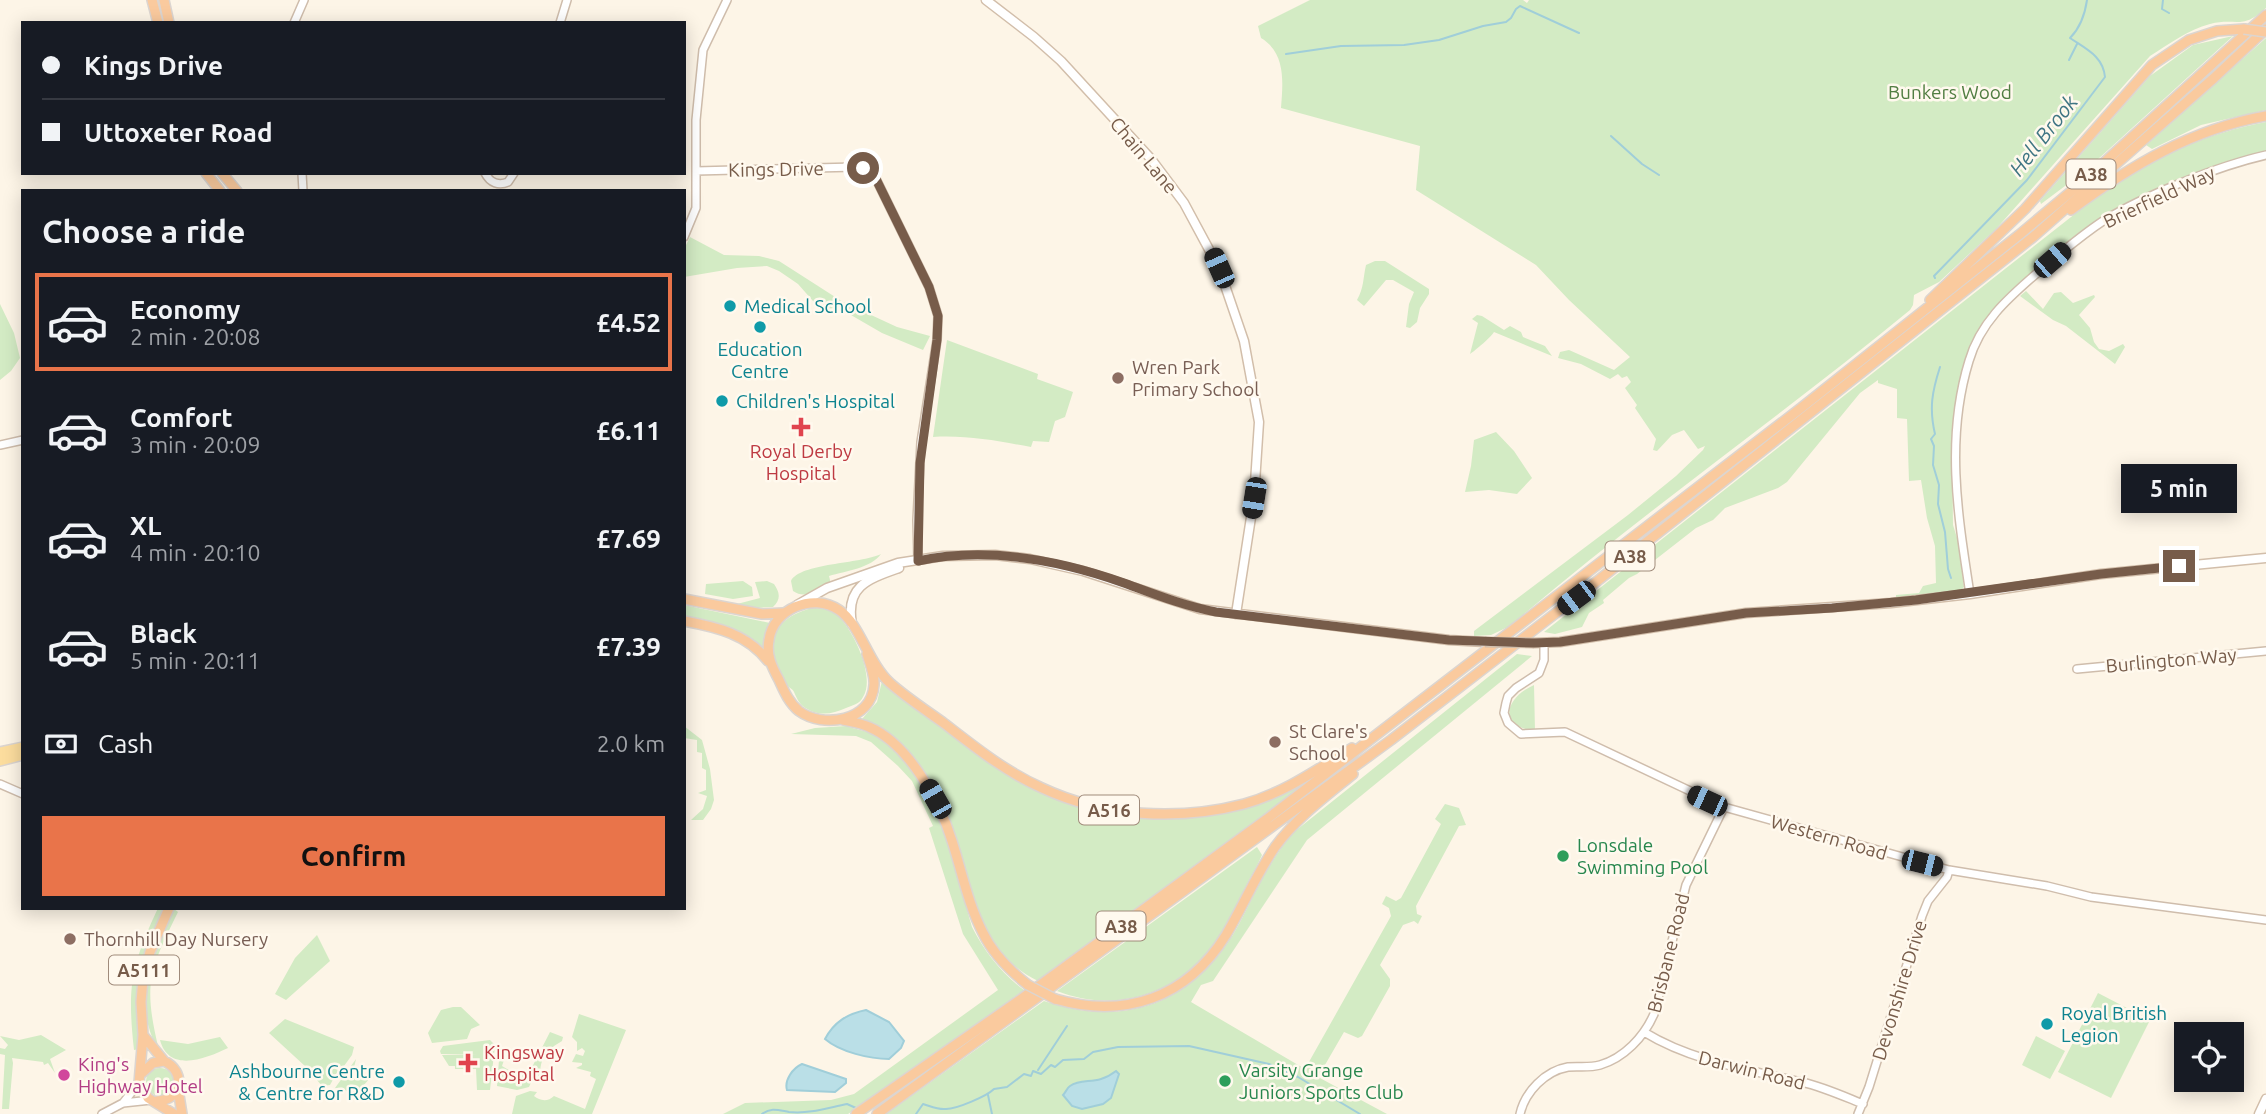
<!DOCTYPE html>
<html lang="en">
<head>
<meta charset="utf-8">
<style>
  :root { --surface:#171b24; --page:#20242c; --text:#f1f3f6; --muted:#9ea1a6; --line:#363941; --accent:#e9744a }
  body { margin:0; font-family:Ubuntu,sans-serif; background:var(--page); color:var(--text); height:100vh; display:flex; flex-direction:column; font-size:26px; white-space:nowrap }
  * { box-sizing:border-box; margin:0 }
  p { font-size:23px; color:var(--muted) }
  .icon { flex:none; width:38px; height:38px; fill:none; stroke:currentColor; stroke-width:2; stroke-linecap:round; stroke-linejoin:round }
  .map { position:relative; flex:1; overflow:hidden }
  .details { position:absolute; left:21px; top:189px; width:665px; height:721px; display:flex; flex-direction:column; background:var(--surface); border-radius:0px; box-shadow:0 4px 18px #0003 }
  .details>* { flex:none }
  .top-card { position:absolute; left:21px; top:21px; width:665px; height:154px; border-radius:0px; box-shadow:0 4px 18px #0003; display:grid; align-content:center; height:154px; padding:0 21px; background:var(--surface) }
  .controls { position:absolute; left:2174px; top:1022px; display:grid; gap:14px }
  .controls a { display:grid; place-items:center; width:70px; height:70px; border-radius:0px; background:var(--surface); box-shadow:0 4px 18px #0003; font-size:35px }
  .end { position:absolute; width:32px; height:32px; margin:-16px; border:9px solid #775c4a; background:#fff; box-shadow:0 0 0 4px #fff }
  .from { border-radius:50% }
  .bubble { position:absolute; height:49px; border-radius:0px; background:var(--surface); box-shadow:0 4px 18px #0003; font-size:23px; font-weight:600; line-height:49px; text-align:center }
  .car { position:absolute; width:21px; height:42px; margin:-21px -10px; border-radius:9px; box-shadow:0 0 5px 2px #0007; background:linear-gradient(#222 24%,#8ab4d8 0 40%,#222 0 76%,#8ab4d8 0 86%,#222 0) }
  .top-card b { display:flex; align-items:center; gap:24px; height:66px; font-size:26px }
  .top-card b+b { border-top:2px solid var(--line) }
  .top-card i { width:18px; height:18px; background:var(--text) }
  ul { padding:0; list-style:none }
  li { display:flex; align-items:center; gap:21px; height:98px; margin:0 14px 10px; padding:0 7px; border:4px solid transparent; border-radius:0px }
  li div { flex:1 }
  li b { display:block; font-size:26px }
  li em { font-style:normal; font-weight:600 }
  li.current { border-color:var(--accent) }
  li>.icon { width:63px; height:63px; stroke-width:1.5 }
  h2 { padding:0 21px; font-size:32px; line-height:84px }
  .pay { display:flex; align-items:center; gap:18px; height:77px; padding:0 21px; font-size:26px }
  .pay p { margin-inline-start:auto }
  .action { display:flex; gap:14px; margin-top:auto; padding:14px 21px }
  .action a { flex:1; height:80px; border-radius:0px; background:var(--accent); color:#111; font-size:28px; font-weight:600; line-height:80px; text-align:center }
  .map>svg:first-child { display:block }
</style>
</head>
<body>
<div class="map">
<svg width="2266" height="1114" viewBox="0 0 2266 1114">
  <rect width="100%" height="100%" fill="#fdf5e7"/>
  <!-- green -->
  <path fill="#d3ebc4" d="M1310,0H1523L1527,3L1529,0H2266V8C2241,31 2237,17 2210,24C2188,30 2169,44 2150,56L1996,229L1939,282L1914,295L1913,305L1910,310C1779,418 1639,515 1510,626L1491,635L1474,636V631L1628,515L1676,476L1703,450L1705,446L1698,449L1684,430L1672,435L1657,451L1653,450L1656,439L1635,408L1637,405L1625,388L1631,382L1627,376L1622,378L1618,374L1610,379L1581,364L1558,358L1560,352L1569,350L1614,370L1630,357L1569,300L1536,265L1416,190L1420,146L1281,108C1283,82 1286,53 1261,38L1258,26Z
    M2233,36L2085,171L2041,204L2040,201L2150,76L2193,45Z
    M2266,38V110L2201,125L2152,149L2146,145Z
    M2266,122V151L2215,166L2120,206L2077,234L2057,251L2006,295L1983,323L1973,343L1952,445L1953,525L1958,541L1964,587L1960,591L1896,599V595L1919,593L1923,586L1936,583L1935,546L1927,518L1921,480L1909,481L1907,419L1897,418V389L1878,383V380L1860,393L1787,482L1778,488L1725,508L1713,520L1696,528L1637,574L1629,578L1603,600L1604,603L1589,613L1582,627L1555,634L1544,632L2104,191C2154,157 2207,133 2266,122Z
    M690,237L724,255L759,256L779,261L843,302L897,327L930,336L923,350L882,333L844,311L836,308L820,309L798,284L779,271L767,266L737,268L684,277V249Z
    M1375,261H1385L1429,289V294L1420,308L1417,322L1410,328L1406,327L1409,304L1414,292L1393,280H1386L1364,306L1357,300C1364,288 1363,278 1366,265Z
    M2026,291L2043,309L2054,293L2061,292L2073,303L2094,295L2095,297L2079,315L2090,328L2094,342L2099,349L2109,351L2123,344L2125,347L2115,364L2066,326L2053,320L2020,296Z
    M0,304L14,333L20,358L11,371L0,380Z
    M1477,315L1482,316L1504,330L1510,326L1521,332L1523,337L1545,346L1552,356L1494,332C1492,336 1475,351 1470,354L1478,323L1472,319Z
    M947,340L1038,374L1037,379L1073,392L1065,417L1055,421L1049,442L1033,441L1031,447C998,441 967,435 933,437Z
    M1496,432L1514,451L1532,478L1517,494L1489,490L1465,492L1471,466L1474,440Z
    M881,554C871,568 846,571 829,576L831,584C819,589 806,600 793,591L791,581C800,563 860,564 881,554Z
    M743,581L752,587L753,596L733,599L705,594L706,584Z
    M767,581L774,584C780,593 781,599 773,607L755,608L737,604L760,598L755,582Z
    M684,605L770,623L763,648C741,629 713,621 684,617Z
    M812,608C820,608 830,609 837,615C853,629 876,677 863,697C860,704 853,705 846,708C834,713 824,716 811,711C800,706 798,701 794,692C793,689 789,688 787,685C764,649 767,620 812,608Z
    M1517,654L1532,656L1307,840L1213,981L1201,985L1191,1002L1305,1069L1391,916L1389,908L1382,904L1386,896L1396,901L1401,898L1441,824L1435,819L1445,804L1459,808L1466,825L1459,826L1416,906L1417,914L1422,916L1418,924L1414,921L1403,925L1380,965L1390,979V986L1362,1036L1358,1038L1344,1032L1318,1077L1387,1114H886L1044,1001C1127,1030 1198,1001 1239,924C1256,892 1270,859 1294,832Z
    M882,681L1004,773L1061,801L1105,814L1153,819L1206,816L1235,810L1302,784L1303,787L1038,981C978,951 975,894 956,837C946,806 931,778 909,754C895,739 881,726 862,719L877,702Z
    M1534,685L1535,731C1497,726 1505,698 1534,685Z
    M684,726L702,740L710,769L714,800L711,809L703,820H691L703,809L707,796L698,793L706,790V770L702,768V753L697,752V740L684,738Z
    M846,726C854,729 864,730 872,734C935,770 953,862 972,927C984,951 1002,974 1024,990L900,1080L848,1114H723L745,1103L831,1100L854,1094L998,990L963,934L929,828L933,826L912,781L898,766L871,742L856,736L791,734L815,728Z
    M1257,847L1262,855C1257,867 1250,877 1245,888C1234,909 1225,931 1211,949C1173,996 1113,1013 1057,991Z
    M158,908H164C137,965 134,986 139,1049L134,1050C127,986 131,966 158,908Z
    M173,908L178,912C150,969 143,983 158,1046L157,1048C132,1000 151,953 173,908Z
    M317,935L330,961L286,1000L275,994L295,958Z
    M2098,993L2150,1020L2111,1098L2058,1072Z
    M453,1007H461L480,1025L471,1029L467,1039L432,1043L428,1033L441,1010Z
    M579,1014L626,1030L592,1114H512L516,1096L530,1091L537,1092L534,1096C540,1101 548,1102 554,1096L585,1109L596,1079L590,1076L591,1072L576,1068L582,1065V1063L572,1062L576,1054L583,1056L585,1051L582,1048L577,1051V1042L572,1037Z
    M285,1019L354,1047L352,1055L344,1066L340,1067L330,1085L322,1086L306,1067L269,1033Z
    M550,1032L563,1037L562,1041C547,1050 540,1056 540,1077L537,1074L533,1078L529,1087L517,1090L497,1086L499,1060H504L502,1066L521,1077L524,1072L529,1073Z
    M41,1035L66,1050L50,1059L55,1073L48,1063L44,1065L43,1062L12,1058L13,1063L9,1109H2L5,1055L0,1054V1048L5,1049L8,1045L0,1036L19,1040Z
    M2036,1036L2065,1051L2050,1079L2022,1065Z
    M220,1037L228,1048C207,1058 169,1074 160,1040L188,1044Z
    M490,1040L495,1045L490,1090H477L476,1069H455V1066H449L442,1055L478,1054H441L440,1051L443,1046Z
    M356,1059L353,1072L371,1077L355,1095L358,1101L344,1089L335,1088Z
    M146 1082a14 14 0 1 1 28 0a14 14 0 1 1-28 0Z"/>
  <!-- water -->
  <path fill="#badfe7" stroke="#a0ced9" stroke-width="2" d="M866,1010L889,1022L904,1041L901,1048L889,1059C870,1059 840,1052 825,1039C834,1022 847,1014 866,1010Z
    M802,1064L846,1079V1083L835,1092L787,1090C784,1080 793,1068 802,1064Z
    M1116,1071L1119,1074L1111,1098L1103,1104L1082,1109L1072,1106L1063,1095C1066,1092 1067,1088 1070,1086C1083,1077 1097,1086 1116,1071Z"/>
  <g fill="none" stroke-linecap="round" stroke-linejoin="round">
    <!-- stream -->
    <path stroke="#a0ced9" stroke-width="2" d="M2163,0L2162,9L2169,13
      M1286,54L1341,46L1404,45L1439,40L1483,26L1506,22L1511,18L1516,9L1520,6L1579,33
      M2069,60L2077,44
      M1611,136L1642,164L1659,175
      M1935,278L1934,276L2027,180L2105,77C2103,56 2086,49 2070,38C2080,28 2085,14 2087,0
      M1940,367C1932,392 1929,408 1935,434L1931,439L1934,446L1933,465L1939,485L1938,504L1945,532L1948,569L1951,578
      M1038,1070L1067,1026
      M988,1095L992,1114
      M762,1114C771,1107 778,1110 789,1112C810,1114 827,1108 847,1104L856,1108
      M916,1114L923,1104C930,1106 938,1110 946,1109C957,1109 987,1096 994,1089L1007,1087L1024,1074L1031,1076L1033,1071L1041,1074L1051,1065L1055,1067L1063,1060L1084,1059L1093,1052L1118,1047L1189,1046L1269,1064L1298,1077L1360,1114"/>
    <defs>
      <path id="tertiary" d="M294,23L304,0
        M560,23L567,0
        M696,171L856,167L863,168L876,179L929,287L938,316L937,340L921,442L917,520L918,561
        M302,173L303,191
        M485,173C490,183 499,186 508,182L514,173
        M684,237L696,208V120L703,50L727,0
        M0,445L23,440
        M1970,594C1958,516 1945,439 1969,361C1980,323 2007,299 2036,274C2058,255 2079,237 2103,221C2145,195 2218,166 2266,155
        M1544,643V660L1539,673L1516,688L1508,696L1506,703L1504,713L1508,723L1521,734L1565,732L1724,807L1949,870L2047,886L2091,897L2266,920
        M2077,669L2266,651
        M0,784L23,794
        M1644,1032C1691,1061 1749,1070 1802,1082C1823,1087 1843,1096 1863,1104
        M123,1103L139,1083
        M102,1114L123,1103L151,1100
        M1520,1114C1525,1092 1545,1071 1568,1067C1578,1066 1589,1068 1600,1065C1624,1058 1644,1037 1654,1014L1686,885L1724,807
        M1858,1114L1869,1087L1922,916L1928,901L1947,877L1949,870"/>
      <path id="secondary" d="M986,0L1034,37L1061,61L1151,159L1184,203L1219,268L1244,341L1259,422L1254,498L1236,614
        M797,605L827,588L898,563L943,556L995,555L1030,559L1083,571L1200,609L1449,640L1485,642
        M852,624C845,586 868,579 899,568
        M1534,643L1560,642L1746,613L1891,603L1970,594L2101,574L2266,558
        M2259,1114L2266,1099"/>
      <path id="primary" d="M0,752L23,747
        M0,761L23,755"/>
      <path id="trunk" d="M152,0L158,23
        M164,0L169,23
        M206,173L220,191
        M222,173L237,191
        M2071,210C2130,166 2192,129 2266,116
        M1930,300L2025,209L2152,65L2189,40L2217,31L2244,29
        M684,599L762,614L783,613
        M684,621C717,627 747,634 768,661
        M867,654C870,664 875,675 874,685C872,721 823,729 799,711C789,703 784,691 779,680C772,667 766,655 769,640C773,609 813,592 839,610C860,624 868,663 890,683C907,698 927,711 945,724C976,748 1006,772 1042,788C1104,817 1178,821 1244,804C1284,793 1318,769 1352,748
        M843,720C852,722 861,723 869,727C909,744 940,802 952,841C962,872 968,904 983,933C993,954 1009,970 1028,985
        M169,908L150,952L143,979L141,1002L143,1035L139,1083L148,1098L174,1114
        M1055,999C1125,1019 1187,998 1226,935C1243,906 1256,875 1275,847C1296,818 1326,796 1353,774
        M143,1035L164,1061
        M142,1073L153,1063L164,1061C186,1071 183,1100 157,1101
        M178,1089L182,1114
        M856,1114L1017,1002L1267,819L1801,408L2019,235L2086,179L2266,15
        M877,1114L1391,740L1596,582L2033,237L2214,78L2266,29"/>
    </defs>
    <!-- tertiary casing -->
    <use href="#tertiary" stroke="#cfbdac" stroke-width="10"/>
    <!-- secondary casing -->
    <use href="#secondary" stroke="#d2beaa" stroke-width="11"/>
    <!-- primary casing -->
    <use href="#primary" stroke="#dcd5d0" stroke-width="12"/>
    <!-- trunk casing -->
    <use href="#trunk" stroke="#dcd5d0" stroke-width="12"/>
    <!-- tertiary -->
    <use href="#tertiary" stroke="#fff" stroke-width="7"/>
    <!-- secondary -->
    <use href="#secondary" stroke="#fff" stroke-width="8"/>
    <!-- primary -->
    <use href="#primary" stroke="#fcdd9e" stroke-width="9"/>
    <!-- trunk -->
    <use href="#trunk" stroke="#faca9e" stroke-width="9"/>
    <defs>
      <path id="secondary-bridge" d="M1485,642L1534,643"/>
      <path id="trunk-bridge" d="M2244,29L2266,32
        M1028,985L1055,999"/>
    </defs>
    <!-- secondary-bridge casing -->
    <use href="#secondary-bridge" stroke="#d2beaa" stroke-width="11" stroke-linecap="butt"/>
    <!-- trunk-bridge casing -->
    <use href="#trunk-bridge" stroke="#dcd5d0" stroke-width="12" stroke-linecap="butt"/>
    <!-- secondary-bridge -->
    <use href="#secondary-bridge" stroke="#fff" stroke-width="8"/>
    <!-- trunk-bridge -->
    <use href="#trunk-bridge" stroke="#faca9e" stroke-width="9"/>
  </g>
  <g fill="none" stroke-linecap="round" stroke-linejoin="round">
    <!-- route -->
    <path stroke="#775c4a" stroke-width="9" d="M863,168L876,179L929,287L938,316L937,340L920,463L918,561C987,546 1059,560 1124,583C1154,594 1184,606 1216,612L1449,640L1534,643L1560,642L1746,613L1832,608L1916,600L2101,574L2179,566"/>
  </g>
  <!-- markers -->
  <g fill="#0f9aa8" stroke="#fff9ee" stroke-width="2.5">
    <circle cx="730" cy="306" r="7"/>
    <circle cx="760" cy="327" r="7"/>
    <circle cx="722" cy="401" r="7"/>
    <circle cx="2047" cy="1024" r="7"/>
    <circle cx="399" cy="1082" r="7"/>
  </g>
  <g fill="#8d6e63" stroke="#fff9ee" stroke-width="2.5">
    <circle cx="1118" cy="378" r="7"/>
    <circle cx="1275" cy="742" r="7"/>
    <circle cx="70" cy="939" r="7"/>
  </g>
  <g fill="#e0444e" stroke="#fff9ee" stroke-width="2.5">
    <path d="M797.5 416.5h7v7h7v7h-7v7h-7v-7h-7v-7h7z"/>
    <path d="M464.5 1052.5h7v7h7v7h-7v7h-7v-7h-7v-7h7z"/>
  </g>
  <g fill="#2e9e5b" stroke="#fff9ee" stroke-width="2.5">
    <circle cx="1563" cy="856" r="7"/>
    <circle cx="1225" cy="1081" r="7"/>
  </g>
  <circle fill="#d1479c" stroke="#fff9ee" stroke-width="2.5" cx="64" cy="1075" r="7"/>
  <g text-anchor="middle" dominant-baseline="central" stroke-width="5" stroke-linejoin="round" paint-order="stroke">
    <!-- shield labels -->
    <g fill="#fff9ee" stroke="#a08b7b" stroke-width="2">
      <rect x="2066.5" y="159.5" width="49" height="29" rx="5"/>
      <rect x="1605.5" y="541.5" width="49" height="29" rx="5"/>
      <rect x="1079" y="795.5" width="60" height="29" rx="5"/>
      <rect x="1096.5" y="911.5" width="49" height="29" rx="5"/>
      <rect x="109" y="955.5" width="70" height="29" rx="5"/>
    </g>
    <g font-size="18" font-weight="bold" fill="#775c4a">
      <text x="2091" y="174">A38</text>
      <text x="1630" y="556">A38</text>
      <text x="1109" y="810">A516</text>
      <text x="1121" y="926">A38</text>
      <text x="144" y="970">A5111</text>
    </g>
    <!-- park labels -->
    <g font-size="19" fill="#517e42" stroke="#fff9ee">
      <text x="1950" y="92">Bunkers Wood</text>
    </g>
    <!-- street labels -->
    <g font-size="19" fill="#775c4a" stroke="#fff9ee">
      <text transform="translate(1144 155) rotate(50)">Chain Lane</text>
      <text transform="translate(776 169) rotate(-1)">Kings Drive</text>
      <text transform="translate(2159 197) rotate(-25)">Brierfield Way</text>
      <text transform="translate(2171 660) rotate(-5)">Burlington Way</text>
      <text transform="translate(1829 837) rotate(16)">Western Road</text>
      <text transform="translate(1668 953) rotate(-76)">Brisbane Road</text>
      <text transform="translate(1899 990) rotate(-73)">Devonshire Drive</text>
      <text transform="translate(1752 1070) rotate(14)">Darwin Road</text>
    </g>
    <!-- culture labels -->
    <g font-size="19" fill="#0d838f" stroke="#fff9ee" text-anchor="start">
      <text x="744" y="306">Medical School</text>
      <text x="760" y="349" text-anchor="middle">Education<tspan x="760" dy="22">Centre</tspan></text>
      <text x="736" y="401">Children's Hospital</text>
      <text x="2061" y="1013">Royal British<tspan x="2061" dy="22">Legion</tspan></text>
      <text x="385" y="1071" text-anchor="end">Ashbourne Centre<tspan x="385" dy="22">&amp; Centre for R&amp;D</tspan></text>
    </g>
    <!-- education labels -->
    <g font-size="19" fill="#785e54" stroke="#fff9ee" text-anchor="start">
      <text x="1132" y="367">Wren Park<tspan x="1132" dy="22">Primary School</tspan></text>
      <text x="1289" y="731">St Clare's<tspan x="1289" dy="22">School</tspan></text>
      <text x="84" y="939">Thornhill Day Nursery</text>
    </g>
    <!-- health labels -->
    <g font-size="19" fill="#be3a42" stroke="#fff9ee">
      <text x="801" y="451">Royal Derby<tspan x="801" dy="22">Hospital</tspan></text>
      <text x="484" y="1052" text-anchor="start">Kingsway<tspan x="484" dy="22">Hospital</tspan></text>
    </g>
    <!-- leisure labels -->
    <g font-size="19" fill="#27864d" stroke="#fff9ee" text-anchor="start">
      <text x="1577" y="845">Lonsdale<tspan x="1577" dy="22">Swimming Pool</tspan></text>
      <text x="1239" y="1070">Varsity Grange<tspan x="1239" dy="22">Juniors Sports Club</tspan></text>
    </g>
    <!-- hotel labels -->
    <g font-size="19" fill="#b23c85" stroke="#fff9ee" text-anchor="start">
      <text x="78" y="1064">King's<tspan x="78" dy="22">Highway Hotel</tspan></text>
    </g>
    <!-- water labels -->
    <g font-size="21" font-style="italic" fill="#407684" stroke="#fff9ee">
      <text transform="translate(2043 135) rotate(-52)">Hell Brook</text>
    </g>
  </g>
</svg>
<div class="controls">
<a><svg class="icon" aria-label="locate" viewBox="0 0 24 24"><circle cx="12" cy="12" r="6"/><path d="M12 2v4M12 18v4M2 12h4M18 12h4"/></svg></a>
</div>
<i class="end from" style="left:863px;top:168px"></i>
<i class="end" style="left:2179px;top:566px"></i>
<div class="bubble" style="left:2121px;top:464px;width:116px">5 min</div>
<i class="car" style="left:2052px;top:260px;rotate:49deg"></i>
<i class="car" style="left:1219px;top:268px;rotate:336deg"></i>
<i class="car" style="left:1254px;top:498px;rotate:189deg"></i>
<i class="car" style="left:1576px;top:598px;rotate:233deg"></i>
<i class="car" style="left:935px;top:799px;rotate:330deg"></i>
<i class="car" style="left:1707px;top:801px;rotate:295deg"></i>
<i class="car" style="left:1922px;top:863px;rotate:104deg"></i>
<div class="top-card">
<b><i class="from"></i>Kings Drive</b>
<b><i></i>Uttoxeter Road</b>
</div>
<section class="details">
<h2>Choose a ride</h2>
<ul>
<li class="current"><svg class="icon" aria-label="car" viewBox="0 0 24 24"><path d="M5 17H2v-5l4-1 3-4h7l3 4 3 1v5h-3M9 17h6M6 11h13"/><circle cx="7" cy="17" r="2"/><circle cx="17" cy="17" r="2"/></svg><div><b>Economy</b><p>2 min · 20:08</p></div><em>£4.52</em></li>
<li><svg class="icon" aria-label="car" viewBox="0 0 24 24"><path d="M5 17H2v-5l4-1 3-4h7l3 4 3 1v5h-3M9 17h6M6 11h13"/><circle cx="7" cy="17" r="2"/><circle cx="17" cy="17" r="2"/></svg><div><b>Comfort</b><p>3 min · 20:09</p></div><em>£6.11</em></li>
<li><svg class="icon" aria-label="car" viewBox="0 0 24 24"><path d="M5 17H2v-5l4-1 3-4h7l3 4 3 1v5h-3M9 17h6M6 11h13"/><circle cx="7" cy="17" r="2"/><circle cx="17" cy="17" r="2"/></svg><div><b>XL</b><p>4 min · 20:10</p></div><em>£7.69</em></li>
<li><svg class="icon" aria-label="car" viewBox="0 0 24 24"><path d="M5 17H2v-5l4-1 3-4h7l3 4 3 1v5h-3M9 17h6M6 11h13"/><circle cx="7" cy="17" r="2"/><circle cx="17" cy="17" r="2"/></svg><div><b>Black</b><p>5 min · 20:11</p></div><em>£7.39</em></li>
</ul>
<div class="pay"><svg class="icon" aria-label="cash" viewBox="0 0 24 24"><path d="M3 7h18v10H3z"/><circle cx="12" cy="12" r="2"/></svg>Cash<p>2.0 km</p></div>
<div class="action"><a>Confirm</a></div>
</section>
</div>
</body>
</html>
